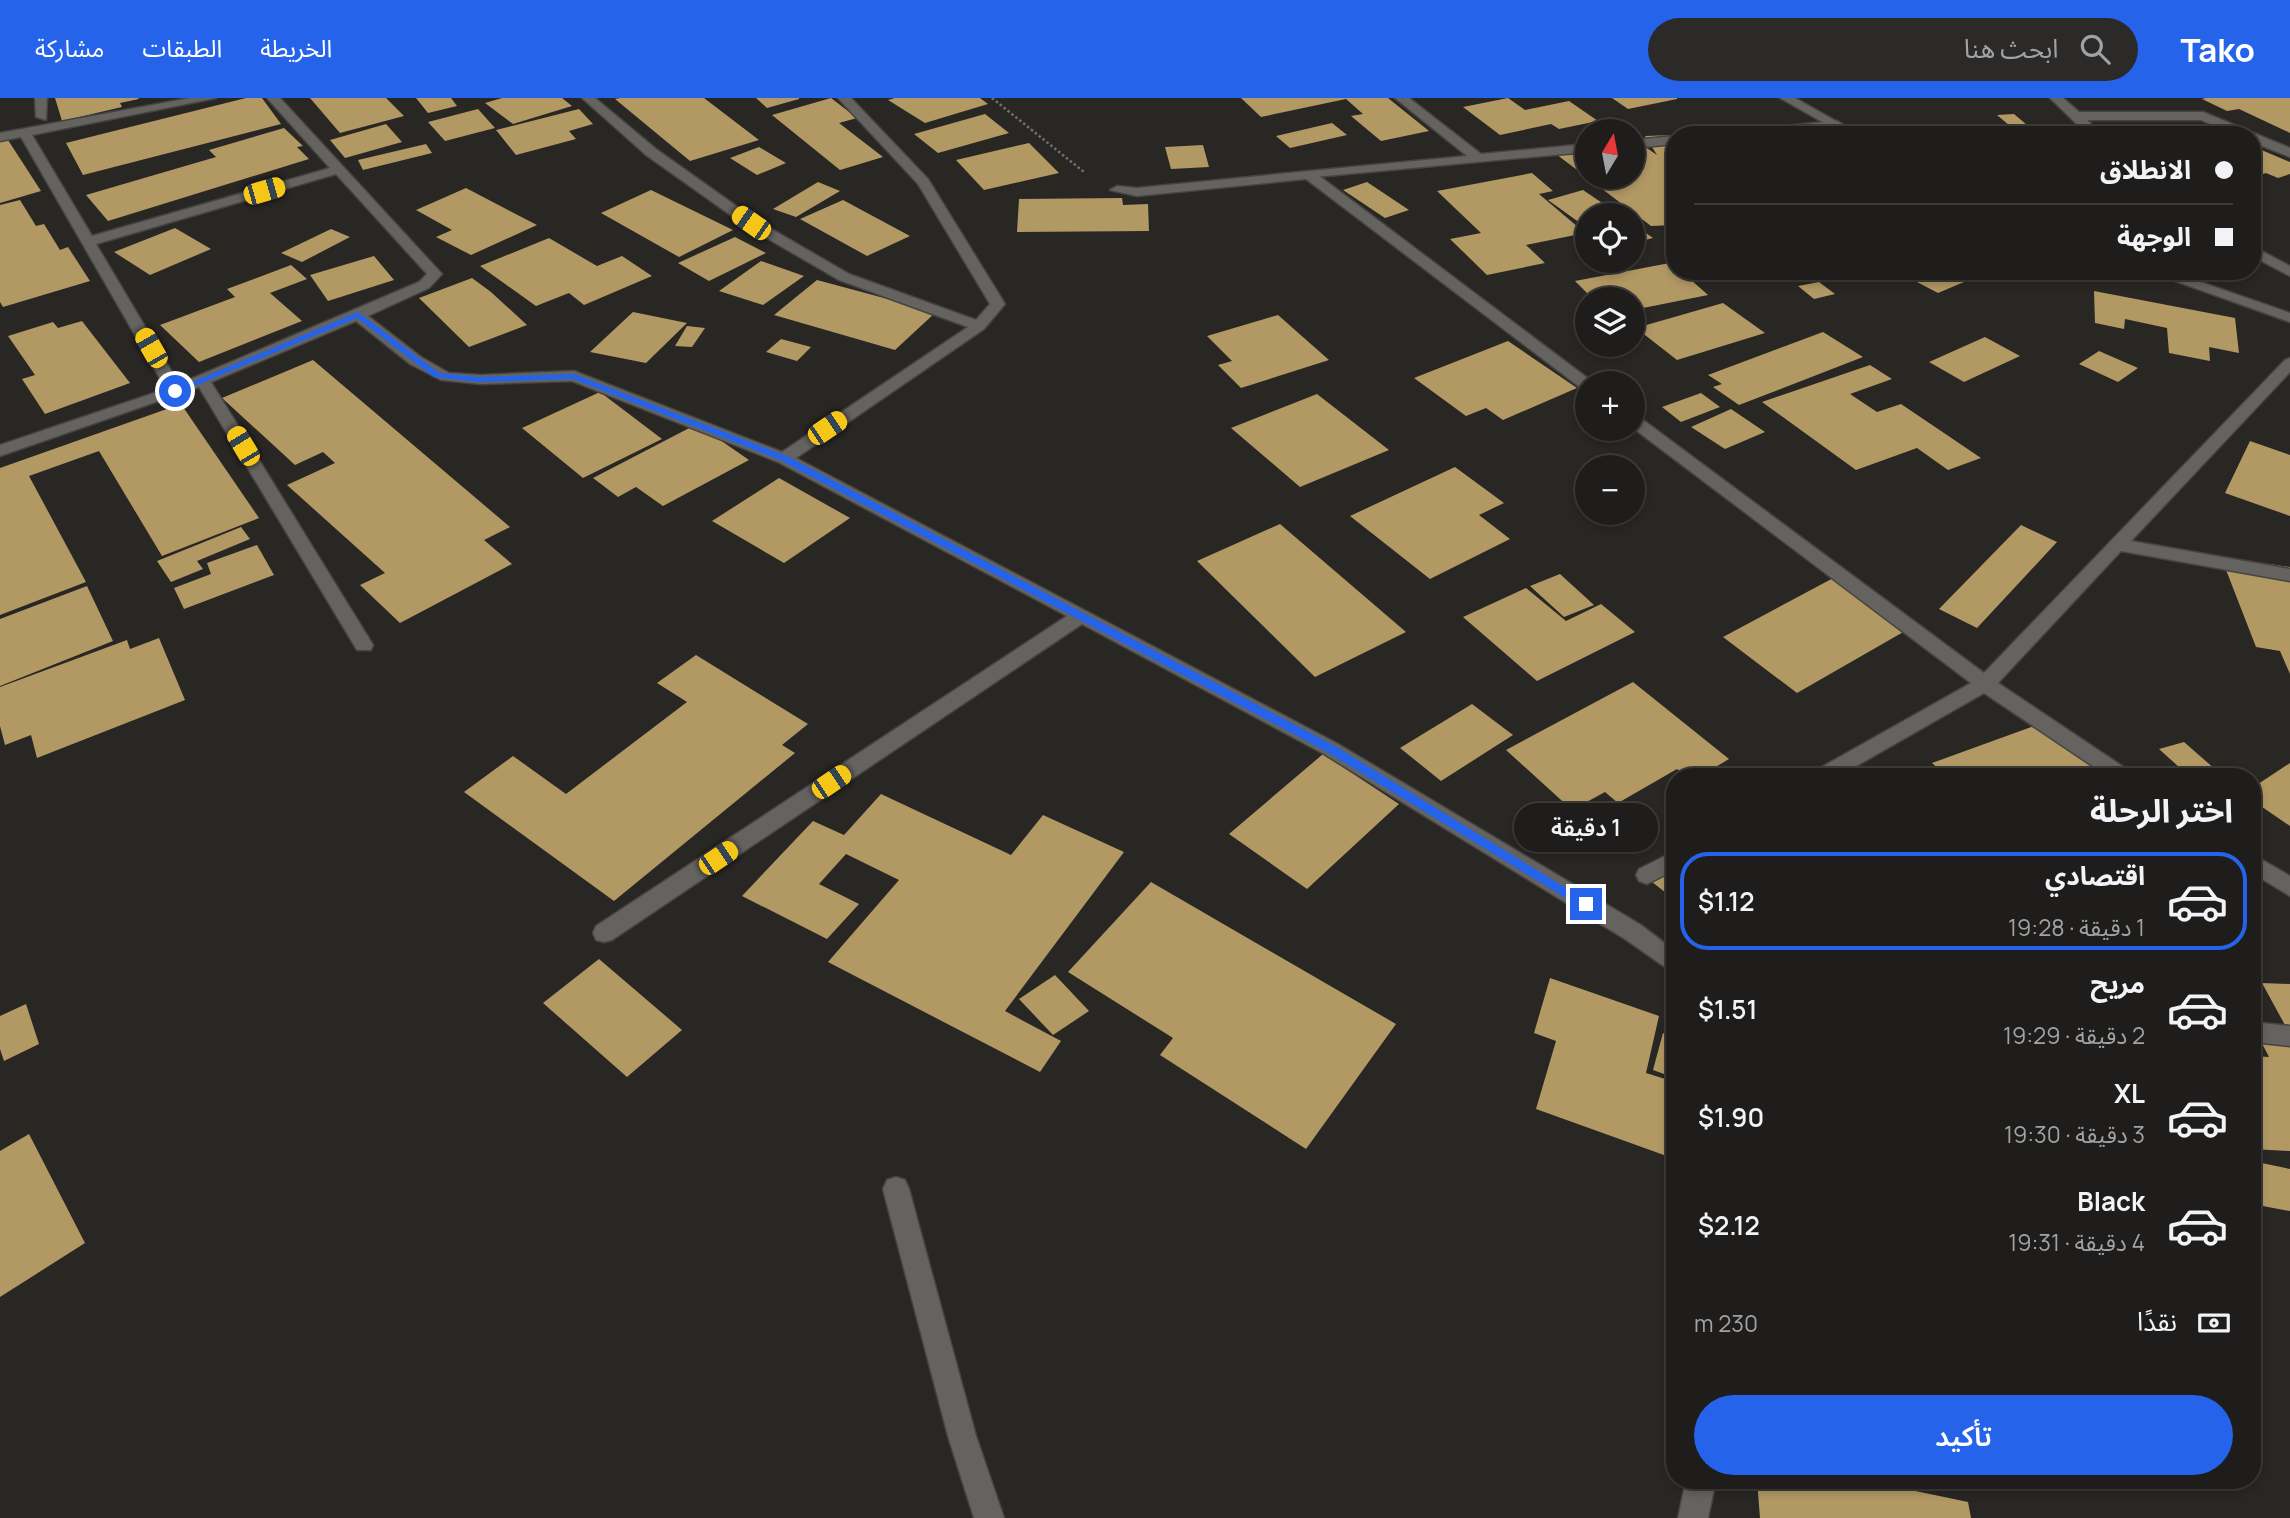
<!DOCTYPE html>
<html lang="ar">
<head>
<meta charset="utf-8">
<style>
  :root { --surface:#1f1d1b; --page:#2c2a28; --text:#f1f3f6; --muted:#a1a2a3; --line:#3c3b3a; --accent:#2563eb }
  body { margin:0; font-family:Manrope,"Noto Sans Arabic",sans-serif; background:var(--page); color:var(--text); direction:rtl; height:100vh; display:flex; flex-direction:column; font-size:26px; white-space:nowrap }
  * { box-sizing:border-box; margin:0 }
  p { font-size:23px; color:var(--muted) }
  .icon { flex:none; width:38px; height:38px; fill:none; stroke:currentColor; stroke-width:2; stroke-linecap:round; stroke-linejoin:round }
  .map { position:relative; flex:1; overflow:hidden; direction:ltr }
  .side { position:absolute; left:1666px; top:670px; width:595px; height:721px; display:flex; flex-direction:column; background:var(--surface); border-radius:28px; box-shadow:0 4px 10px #0003,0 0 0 2px var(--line); direction:rtl }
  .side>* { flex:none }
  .banner { position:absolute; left:1666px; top:28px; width:595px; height:154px; border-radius:28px; box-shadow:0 4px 10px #0003,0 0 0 2px var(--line); direction:rtl; display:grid; align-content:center; height:154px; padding:0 28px; background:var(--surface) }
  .needle { width:46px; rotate:10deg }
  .fabs { position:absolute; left:1575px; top:21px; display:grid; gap:14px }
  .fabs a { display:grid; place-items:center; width:70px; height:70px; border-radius:50%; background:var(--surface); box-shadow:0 4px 10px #0003,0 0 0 2px var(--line); font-size:35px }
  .end { position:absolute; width:32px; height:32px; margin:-16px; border:9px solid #2563eb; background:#fff; box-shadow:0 0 0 4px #fff }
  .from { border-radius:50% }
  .bubble { position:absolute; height:49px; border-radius:24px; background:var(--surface); box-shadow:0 4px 10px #0003,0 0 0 2px var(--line); font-size:23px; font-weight:600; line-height:49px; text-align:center; direction:rtl }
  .car { position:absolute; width:21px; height:42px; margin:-21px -10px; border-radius:9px; box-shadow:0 0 5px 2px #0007; background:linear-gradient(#f5c518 24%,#345 0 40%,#f5c518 0 76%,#345 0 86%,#f5c518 0) }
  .banner b { display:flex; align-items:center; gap:24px; height:66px; font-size:26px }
  .banner b+b { border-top:2px solid var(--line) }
  .banner i { width:18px; height:18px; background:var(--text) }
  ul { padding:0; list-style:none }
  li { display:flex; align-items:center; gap:21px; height:98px; margin:0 14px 10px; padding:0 14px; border:4px solid transparent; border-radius:28px }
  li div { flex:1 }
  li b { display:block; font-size:26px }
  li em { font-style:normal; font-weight:600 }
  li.selected { border-color:var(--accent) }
  li>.icon { width:63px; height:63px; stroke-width:1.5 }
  h2 { padding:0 28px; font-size:32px; line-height:84px }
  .pay { display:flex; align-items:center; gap:18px; height:77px; padding:0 28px; font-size:26px }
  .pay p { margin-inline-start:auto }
  .action { display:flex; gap:14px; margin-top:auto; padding:14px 28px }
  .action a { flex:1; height:80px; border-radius:42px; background:var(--accent); color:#fff; font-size:28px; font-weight:600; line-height:80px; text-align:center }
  header { display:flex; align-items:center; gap:42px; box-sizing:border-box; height:98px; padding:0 35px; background:var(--accent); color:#fff }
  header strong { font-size:33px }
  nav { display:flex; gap:38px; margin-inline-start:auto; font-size:24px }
  .search { width:490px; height:63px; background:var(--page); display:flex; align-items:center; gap:18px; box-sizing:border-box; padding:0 24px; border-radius:38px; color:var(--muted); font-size:26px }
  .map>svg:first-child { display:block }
</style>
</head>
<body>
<header>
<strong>Tako</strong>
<div class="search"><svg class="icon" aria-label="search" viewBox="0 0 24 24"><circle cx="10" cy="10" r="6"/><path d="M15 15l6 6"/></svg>ابحث هنا</div>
<nav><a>الخريطة</a><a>الطبقات</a><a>مشاركة</a></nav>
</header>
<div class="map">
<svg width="2290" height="1420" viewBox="0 0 2290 1420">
  <rect width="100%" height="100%" fill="#292724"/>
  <!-- building -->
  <path fill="#b29863" d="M55,0H138L139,1L120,5L122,9L62,23Z
    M246,0H262L281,26L83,77L66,45Z
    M310,0H386L404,18L340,35Z
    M416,0H451L457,8L428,15Z
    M502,0H562L572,8L513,26L485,5Z
    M620,0H704L759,42L690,63L615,1Z
    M756,0H799V1L767,10Z
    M831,0L857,20L839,25L883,59L840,72L772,17Z
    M895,0H980L988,6L925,25L888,2Z
    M1241,0H1388L1429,33L1381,43L1351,18L1363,16L1346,1L1261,19Z
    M1508,0L1525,12L1569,3L1598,23L1559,31L1551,26L1500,37L1463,9Z
    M1612,0H1677V1L1628,11Z
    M2206,0H2290V35L2239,11L2227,13L2202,1Z
    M478,11L495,30L445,43L428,24Z
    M579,11L593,26L569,33L576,41L516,57L496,32Z
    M985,16L1009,35L938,55L914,36Z
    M2014,16L2027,27L2053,26L2066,37H1937L1933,33L2010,28L1997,17Z
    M1332,25L1347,37L1290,50L1276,38Z
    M386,26L402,44L345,60L330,42Z
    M1856,27L1867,37L1716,36L1738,31Z
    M2186,28L2199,34L2211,29L2227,37H2174L2168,34Z
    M284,30L303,48L297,49L309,61L108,123L86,97L216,59L209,52Z
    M1675,37V127L1651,128L1552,53L1587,45V79H1633V46H1641L1657,57L1645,38Z
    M8,42L41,93L0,105V44Z
    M1029,45L1059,75L984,92L956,62Z
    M426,46L432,55L363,72L358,62Z
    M1203,47L1209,69L1171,71L1165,49Z
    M2252,48L2290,64V76L2278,80L2266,75L2252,80Z
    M759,49L786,65L757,77L730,60Z
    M1532,75L1553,93L1539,96L1585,135L1526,147L1545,165L1487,177L1450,141L1481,135L1437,93Z
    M818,84L840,93L796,119L773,111Z
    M1367,84L1409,112L1385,120L1343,92Z
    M466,90L537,127L471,157L436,139L452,132L416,112Z
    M651,92L733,132L679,159L601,115Z
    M1583,92L1620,117H1587V130L1548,102Z
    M1122,100L1123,107L1148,106L1149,133L1017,134L1019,101Z
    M20,102L36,128L44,126L60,152L68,149L90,183L3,209L0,204V107Z
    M843,102L910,138L867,158L800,121Z
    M1633,126L1653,140L1633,145Z
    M175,130L211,151L150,177L114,154Z
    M331,131L350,139L302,164L281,155Z
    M735,139L766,155L709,183L678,165Z
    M549,140L597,168L622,158L652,178L584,207L569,195L536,208L480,168Z
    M374,158L394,182L328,203L310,177Z
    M761,163L804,178L763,207L719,193Z
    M1675,164V173H1697L1703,178L1690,181L1708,197L1633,212V201H1593L1575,183Z
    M291,167L307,181L270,195L302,223L199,264L160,227L235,199L227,191Z
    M1896,173H1990L1938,195Z
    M472,180L491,194L527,227L469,249L419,200Z
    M817,182L936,214L895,252L774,217Z
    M1819,184L1835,196L1814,201L1798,188Z
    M2094,193L2235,220L2239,255L2209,249L2210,263L2169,255L2167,230L2125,221L2124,231L2095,225Z
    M1723,205L1765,235L1677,262L1636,230Z
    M633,214L687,225L646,265L590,254Z
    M1278,217L1329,262L1241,290L1218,267L1232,263L1207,238Z
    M82,223L130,285L45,316L22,281L35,277L8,238L53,224L58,230Z
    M687,228L705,230L692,249L675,248Z
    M1823,234L1863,259L1739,307L1713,289L1722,286L1708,277Z
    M1985,239L2020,258L1964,284L1929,264Z
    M781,241L811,249L797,263L766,254Z
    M1508,243L1577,290L1503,322L1486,310L1466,318L1414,280Z
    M2099,253L2138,270L2118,284L2079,266Z
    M313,262L510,429L484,442L512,466L400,525L360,487L385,475L287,387L335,365L323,354L295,367L222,300Z
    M1870,267L1892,281L1850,296L1877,314L1901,306L1981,360L1948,372L1917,350L1856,372L1762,304Z
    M600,294L662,341L583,380L522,330Z
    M1701,295L1720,309L1681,324L1662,309Z
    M1317,296L1389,352L1300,389L1231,330Z
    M181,306L259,420L162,458L99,353L29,378L86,484L0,517V370Z
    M1731,311L1765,334L1725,351L1691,329Z
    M697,326L749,362L663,408L636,389L618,399L593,380Z
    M2250,343L2290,357V418L2225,395Z
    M1455,369L1504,405L1479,417L1510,441L1430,481L1350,418Z
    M779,380L850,420L784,465L712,423Z
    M1280,426L1406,534L1315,579L1197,463Z
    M2021,427L2057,444L1977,530L1939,511Z
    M241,429L250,441L197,463L203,471L171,484L157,463Z
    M257,447L274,477L184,511L174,490L211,476L207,465Z
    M2221,459L2290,469V576L2280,553L2256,549Z
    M1560,476L1594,507L1564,519L1530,488Z
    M1837,478L1912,529L1797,595L1723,539Z
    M87,488L113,543L0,588V521Z
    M1526,490L1566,523L1601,506L1635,534L1537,583L1463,519Z
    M159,540L185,602L37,660L31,637L5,647L0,628V589L127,542L130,551Z
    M696,557L808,626L782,647L795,655L614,803L464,694L513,658L566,696L687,604L657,585Z
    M1633,584L1729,661L1699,679H1686L1677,671L1618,705L1605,694L1572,712L1506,652Z
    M1472,606L1513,637L1441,683L1400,650Z
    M2053,621L2119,679H1947L1932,665Z
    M2184,644L2224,679H2190L2159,651Z
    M1323,656L1399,706L1307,791L1229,736Z
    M2290,665V728L2252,702V690Z
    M881,696L1011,757L1043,717L1124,754L1005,913L1061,943L1040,974L828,864L899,782L846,756L819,786L859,806L827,841L742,798L813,723L844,737Z
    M1675,761V802L1647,780Z
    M1151,784L1396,926L1306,1051L1160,957L1173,940L1068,874Z
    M599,861L682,932L627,979L543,905Z
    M1055,877L1089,913L1053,937L1019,901Z
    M1550,880L1659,918L1646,975L1675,984V1061L1536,1011L1556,943L1534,935Z
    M2262,885L2290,886V1053L2252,1051V958L2269,959L2253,928L2286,929Z
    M26,906L39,946L4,963L0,951V918Z
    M1663,935L1675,940V980L1653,972Z
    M29,1036L85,1145L0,1199V1053Z
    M2252,1063L2290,1071V1113L2252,1106Z
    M1757,1382H1863L1968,1404L1971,1420H1760Z"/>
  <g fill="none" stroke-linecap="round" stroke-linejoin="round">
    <defs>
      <path id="lane" d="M1780,0H1795L1843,27L1833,30Z
        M1309,73L1314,74L1594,285H1587V292L1581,290L1306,81L1137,98L1110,92L1117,88L1137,90Z
        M2290,260V274L2131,443L2290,471V483L2121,453L1998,585L2131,674L2134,679H2109L1984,595L1837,679H1810L1813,674L1971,585L1633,330V317L1639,319L1984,575L2285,262Z
        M1675,753V772L1647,786L1639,783L1636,777L1639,771Z
        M2252,756L2290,778V798L2252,775Z
        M2252,924L2290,928V948L2252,944Z"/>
      <path id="street" d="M35,0H47L46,22L36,19Z
        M190,0H216L32,37L92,138L330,70L267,0H280L442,176L429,190L368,218L421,259L449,275L481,277L574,273L782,354L968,229L839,182L746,128L646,57L582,0H595L656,51L756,122L849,176L976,222L990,206L918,86L838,0H851L928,81L1005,206L984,231L796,360L1338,646L1641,827L1675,853V876L1625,841L1324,656L1082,526L612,842L604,844L596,842L593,835L596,828L1067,518L778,364L572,283L481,286L441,282L410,266L356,223L211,284L373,547L371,552H357L199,289L0,358V347L166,291L21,39L0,43V35ZM336,76L427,176L419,184L179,286L96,146Z
        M1395,0H1409L1481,56L1587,46V54L1304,80V74L1309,73L1467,58Z
        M2050,0H2063L2079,14H2203L2290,50V59L2252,44V37H2235L2201,22H2087L2102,37H2088Z
        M1837,23L1861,37H1845L1835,31L1773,37H1725L1731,33Z
        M1675,38V46L1633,50V42Z
        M2252,148L2290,168V178L2252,158Z
        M2147,173H2169L2290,215V224Z
        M896,1079L905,1082L909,1091L976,1338L1004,1420H974L948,1338L883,1091L887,1082Z
        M1686,1382H1716L1708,1420H1678Z"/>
    </defs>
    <!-- lane casing -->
    <use href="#lane" stroke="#454442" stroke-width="3"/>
    <!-- street casing -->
    <use href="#street" stroke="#454442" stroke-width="3"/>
    <!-- path -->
    <path stroke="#73716f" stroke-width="2.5" stroke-dasharray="2.5 2.5" stroke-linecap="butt" d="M992,0L1084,74"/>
    <!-- lane -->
    <use href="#lane" fill="#65635f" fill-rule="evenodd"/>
    <!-- street -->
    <use href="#street" fill="#65635f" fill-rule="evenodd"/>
  </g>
  <!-- route -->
  <path fill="#2563eb" d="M358,214L439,275L478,279L574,276L787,358L1335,648L1592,806L1590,810H1582L1327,654L780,362L573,281L478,284L434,279L357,220L178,295L171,293Z"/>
</svg>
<div class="fabs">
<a><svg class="needle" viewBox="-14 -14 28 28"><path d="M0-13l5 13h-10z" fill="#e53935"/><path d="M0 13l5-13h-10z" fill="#a1a2a3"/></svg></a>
<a><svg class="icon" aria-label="locate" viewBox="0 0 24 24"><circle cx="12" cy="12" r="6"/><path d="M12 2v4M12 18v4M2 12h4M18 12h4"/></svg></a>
<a><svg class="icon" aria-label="layers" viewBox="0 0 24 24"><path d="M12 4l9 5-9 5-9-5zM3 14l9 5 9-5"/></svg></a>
<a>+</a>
<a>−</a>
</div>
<i class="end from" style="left:175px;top:293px"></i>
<i class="end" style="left:1586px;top:806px"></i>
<div class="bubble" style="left:1514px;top:705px;width:144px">1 دقيقة</div>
<i class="car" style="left:264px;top:93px;rotate:74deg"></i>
<i class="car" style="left:751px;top:125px;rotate:305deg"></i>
<i class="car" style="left:151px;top:250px;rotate:330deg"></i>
<i class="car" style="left:827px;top:330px;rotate:56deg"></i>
<i class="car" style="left:243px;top:348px;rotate:329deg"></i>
<i class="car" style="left:831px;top:684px;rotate:56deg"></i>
<i class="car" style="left:718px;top:760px;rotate:56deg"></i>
<div class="banner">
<b><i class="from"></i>الانطلاق</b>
<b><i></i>الوجهة</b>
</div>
<section class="side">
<h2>اختر الرحلة</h2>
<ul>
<li class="selected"><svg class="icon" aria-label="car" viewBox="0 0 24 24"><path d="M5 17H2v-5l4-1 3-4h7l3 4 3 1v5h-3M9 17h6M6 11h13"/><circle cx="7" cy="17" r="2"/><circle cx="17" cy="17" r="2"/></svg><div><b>اقتصادي</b><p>1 دقيقة · 19:28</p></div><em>$1.12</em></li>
<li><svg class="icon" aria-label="car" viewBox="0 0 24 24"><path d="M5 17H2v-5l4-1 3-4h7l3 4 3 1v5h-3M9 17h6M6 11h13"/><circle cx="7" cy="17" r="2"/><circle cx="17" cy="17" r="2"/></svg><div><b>مريح</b><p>2 دقيقة · 19:29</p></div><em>$1.51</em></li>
<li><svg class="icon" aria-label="car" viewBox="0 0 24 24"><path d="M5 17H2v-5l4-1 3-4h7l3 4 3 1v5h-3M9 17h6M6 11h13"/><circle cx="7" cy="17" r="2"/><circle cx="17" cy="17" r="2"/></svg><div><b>XL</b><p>3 دقيقة · 19:30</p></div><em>$1.90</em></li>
<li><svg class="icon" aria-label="car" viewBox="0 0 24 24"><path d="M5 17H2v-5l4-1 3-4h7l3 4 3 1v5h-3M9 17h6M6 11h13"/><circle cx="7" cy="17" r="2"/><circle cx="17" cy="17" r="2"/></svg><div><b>Black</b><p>4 دقيقة · 19:31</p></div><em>$2.12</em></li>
</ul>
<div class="pay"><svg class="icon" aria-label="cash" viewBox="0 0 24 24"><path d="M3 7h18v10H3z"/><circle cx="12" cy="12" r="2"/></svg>نقدًا<p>230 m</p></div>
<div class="action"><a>تأكيد</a></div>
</section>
</div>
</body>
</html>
